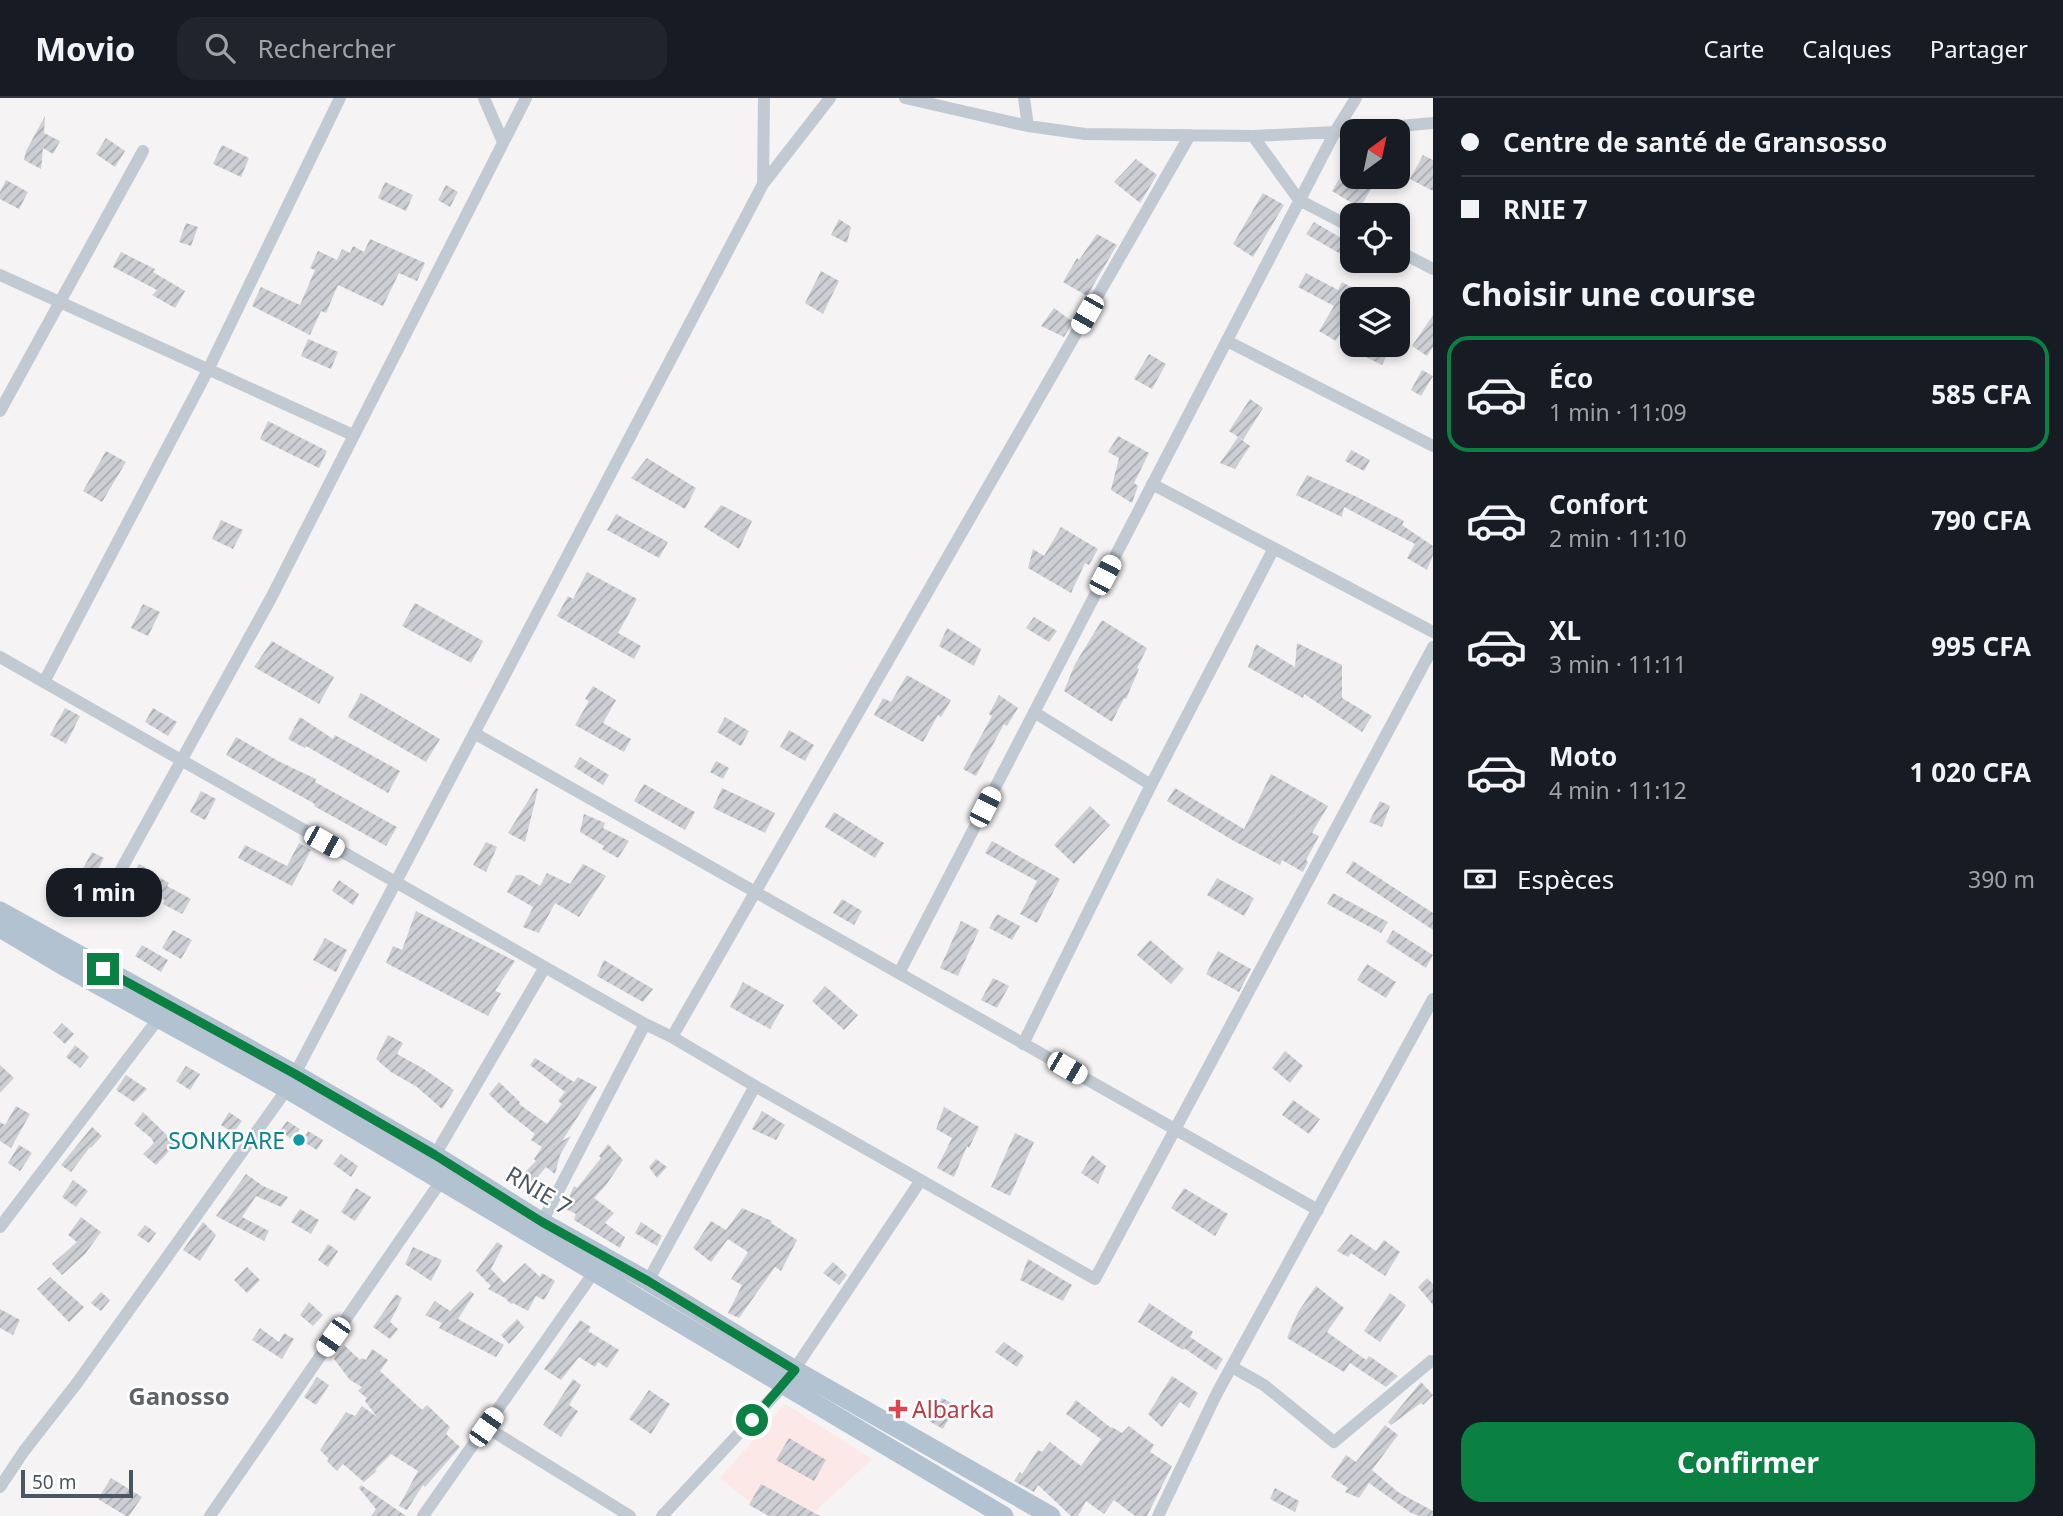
<!DOCTYPE html>
<html lang="fr">
<head>
<meta charset="utf-8">
<style>
  :root { --surface:#171b24; --page:#20242c; --text:#f1f3f6; --muted:#9ea1a6; --line:#363941; --accent:#0b8043 }
  body { margin:0; font-family:"Noto Sans",sans-serif; background:var(--page); color:var(--text); height:100vh; display:flex; flex-direction:column; font-size:26px; white-space:nowrap }
  * { box-sizing:border-box; margin:0 }
  p { font-size:23px; color:var(--muted) }
  .icon { flex:none; width:38px; height:38px; fill:none; stroke:currentColor; stroke-width:2; stroke-linecap:round; stroke-linejoin:round }
  .map { position:relative; flex:1; overflow:hidden }
  .side { display:flex; flex-direction:column; background:var(--surface); width:630px }
  .side>* { flex:none }
  .banner { display:grid; align-content:center; height:154px; padding:0 28px; background:var(--surface) }
  .needle { width:46px; rotate:33deg }
  .tools { position:absolute; left:1340px; top:21px; display:grid; gap:14px }
  .tools a { display:grid; place-items:center; width:70px; height:70px; border-radius:14px; background:var(--surface); box-shadow:0 4px 10px #0003; font-size:35px }
  .scale { position:absolute; left:21px; bottom:18px; width:112px; box-sizing:border-box; padding-left:7px; border:4px solid #4a5661; border-top:0; font-size:19px; line-height:24px; white-space:nowrap; color:#4a5661; -webkit-text-stroke:5px #fff; paint-order:stroke }
  .end { position:absolute; width:32px; height:32px; margin:-16px; border:9px solid #0b8043; background:#fff; box-shadow:0 0 0 4px #fff }
  .from { border-radius:50% }
  .bubble { position:absolute; height:49px; border-radius:21px; background:var(--surface); box-shadow:0 4px 10px #0003; font-size:23px; font-weight:700; line-height:49px; text-align:center }
  .car { position:absolute; width:21px; height:42px; margin:-21px -10px; border-radius:9px; box-shadow:0 0 5px 2px #0007; background:linear-gradient(#fff 24%,#345 0 40%,#fff 0 76%,#345 0 86%,#fff 0) }
  .banner b { display:flex; align-items:center; gap:24px; height:66px; font-size:26px }
  .banner b+b { border-top:2px solid var(--line) }
  .banner i { width:18px; height:18px; background:var(--text) }
  ul { padding:0; list-style:none }
  li { display:flex; align-items:center; gap:21px; height:116px; margin:0 14px 10px; padding:0 14px; border:4px solid transparent; border-radius:21px }
  li div { flex:1 }
  li b { display:block; font-size:26px }
  li em { font-style:normal; font-weight:700 }
  li.current { border-color:var(--accent) }
  li>.icon { width:63px; height:63px; stroke-width:1.5 }
  h2 { padding:0 28px; font-size:32px; line-height:84px }
  .pay { display:flex; align-items:center; gap:18px; height:77px; padding:0 28px; font-size:26px }
  .pay p { margin-inline-start:auto }
  .primary-button { display:flex; gap:14px; margin-top:auto; padding:14px 28px }
  .primary-button a { flex:1; height:80px; border-radius:21px; background:var(--accent); color:#fff; font-size:28px; font-weight:700; line-height:80px; text-align:center }
  header { display:flex; align-items:center; gap:42px; box-sizing:border-box; height:98px; padding:0 35px; background:var(--surface); border-bottom:2px solid var(--line) }
  header strong { font-size:33px }
  nav { display:flex; gap:38px; margin-inline-start:auto; font-size:24px }
  .search { width:490px; height:63px; background:var(--page); display:flex; align-items:center; gap:18px; box-sizing:border-box; padding:0 24px; border-radius:21px; color:var(--muted); font-size:26px }
  main { display:flex; flex:1; min-height:0 }
  .map>svg:first-child { display:block }
</style>
</head>
<body>
<header>
<strong>Movio</strong>
<div class="search"><svg class="icon" aria-label="search" viewBox="0 0 24 24"><circle cx="10" cy="10" r="6"/><path d="M15 15l6 6"/></svg>Rechercher</div>
<nav><a>Carte</a><a>Calques</a><a>Partager</a></nav>
</header>
<main>
<div class="map">
<svg width="1433" height="1418" viewBox="0 0 1433 1418">
  <defs>
    <pattern id="building-hatch" width="6" height="6" patternUnits="userSpaceOnUse" patternTransform="scale(1.75)"><rect width="6" height="6" fill="#cdcfd5"/><path d="M-1 1l2-2M0 6l6-6M5 7l2-2" fill="none" stroke="#a8abb0"/></pattern>
  </defs>
  <rect width="100%" height="100%" fill="#f5f3f3"/>
  <!-- medical -->
  <path fill="#fce8e6" d="M785,1306L872,1361L810,1418H767L720,1380Z"/>
  <!-- building -->
  <path fill="url(#building-hatch)" d="M45,18L44,35L60,43L53,56L43,50L41,71L24,62L26,53Z
    M106,40L125,53L115,69L96,56Z
    M222,47L249,60L241,79L213,66Z
    M1423,57L1433,62V93L1410,81Z
    M1136,61L1157,77L1140,105L1114,84Z
    M1342,76L1346,79H1378L1360,110L1332,93Z
    M6,82L28,94L19,111L0,101V94Z
    M385,84L413,97L406,113L378,100Z
    M446,87L458,94L450,109L438,102Z
    M1263,95L1284,107L1253,159L1233,146Z
    M839,121L851,129L847,145L831,137Z
    M1314,124L1353,147V155L1349,161L1306,136Z
    M186,125L198,129L191,148L179,144Z
    M1097,136L1117,147L1087,198L1063,184L1077,160L1079,162Z
    M370,141L425,165L417,183L399,175L383,208L338,187L326,215L321,213L310,237L252,208L261,189L300,207L315,172L310,170L318,153L337,162L342,151L350,155L353,148L364,154Z
    M121,154L155,171L153,174L185,193L175,210L152,197L157,192L113,169Z
    M821,173L839,183L823,216L805,205Z
    M1306,175L1338,192L1342,184L1373,201H1353V212L1336,243L1319,233L1334,208L1298,189Z
    M1054,210L1073,224L1064,239L1041,228Z
    M1433,217V249L1427,258L1412,248Z
    M308,241L338,254L331,271L301,258Z
    M1372,247H1392L1382,267L1366,259Z
    M1149,256L1166,266L1152,291L1134,281Z
    M1422,272L1433,278L1421,298L1411,292Z
    M1250,301L1263,310L1243,342L1229,333Z
    M268,323L327,353L319,370L260,341Z
    M1118,338L1149,355L1134,385L1138,388L1132,405L1111,392L1119,360L1108,354Z
    M1238,339L1250,348L1235,371L1220,365Z
    M1351,352L1370,362L1364,373L1345,363Z
    M106,353L126,364L102,404L83,393Z
    M647,360L696,390L685,411L631,380Z
    M1307,377L1357,399L1404,423L1402,427L1433,448V457L1427,472L1407,460L1415,446L1344,409L1342,419L1296,397Z
    M721,407L752,423L739,451L704,429Z
    M616,416L668,444L659,460L607,432Z
    M221,422L243,432L233,451L212,441Z
    M1061,429L1098,451L1089,467L1085,465L1071,495L1028,470L1033,451L1044,458Z
    M587,474L637,501L618,535L641,548L634,561L557,518L568,498L573,501Z
    M415,505L483,543L471,565L402,528Z
    M143,506L160,514L148,538L131,530Z
    M1034,519L1057,533L1049,544L1026,530Z
    M1102,522L1147,550L1137,570L1139,571L1126,601L1124,600L1112,624L1064,593L1075,566Z
    M947,530L981,551L974,568L939,548Z
    M272,543L334,579L319,606L254,569Z
    M1297,545L1342,567V600L1372,618L1362,634L1304,596L1303,600L1248,569L1256,546L1295,569Z
    M907,577L951,602L941,619L938,617L923,644L874,617L883,600L891,604Z
    M593,588L616,602L603,625L631,641L624,654L575,627L589,603L585,601Z
    M361,595L440,641L426,664L348,619Z
    M999,597L1018,610L1007,628L1004,626L976,678L963,671L992,618L989,616Z
    M65,610L80,618L66,646L50,637Z
    M153,610L177,624L168,638L145,624Z
    M300,619L333,641L335,637L400,673L388,695L306,648L305,650L288,641Z
    M725,619L749,633L741,648L717,634Z
    M789,632L814,647L805,663L780,649Z
    M236,639L280,664L316,681L315,684L397,729L386,748L314,708L315,706L226,657Z
    M580,659L609,677L603,687L574,669Z
    M716,663L729,670L723,681L710,674Z
    M1271,676L1328,708L1312,735L1319,738L1306,762L1308,764L1303,774L1282,762L1280,767L1234,743L1167,703L1175,690L1244,731Z
    M644,686L695,714L685,732L634,703Z
    M536,690L538,691L525,744L508,735Z
    M722,690L775,715L765,735L713,710Z
    M201,693L216,701L205,722L190,714Z
    M1380,703L1390,708L1382,729L1369,724Z
    M1090,708L1110,727L1074,766L1054,747Z
    M834,714L884,745L875,760L825,729Z
    M584,716L605,725L603,730L629,743L618,760L602,751L604,748L580,734Z
    M992,743L1060,781L1037,825L1020,816L1037,783L985,755Z
    M486,744L497,749L486,774L473,767Z
    M299,745L311,752L292,788L238,760L245,747L287,768Z
    M92,754L104,760L94,779L95,780L81,803L69,797Z
    M1353,763L1433,815V832L1346,775Z
    M139,766L156,776L155,777L169,785L167,788L191,801L182,816L163,806L165,802L142,789L128,813L114,805Z
    M583,766L606,778L579,819L555,805L539,835L523,829L533,809L507,794L516,777H522L540,788L547,775L570,786Z
    M1217,780L1254,800L1244,818L1207,797Z
    M339,782L359,796L353,807L332,793Z
    M1333,795L1388,824L1381,835L1327,806Z
    M842,801L862,813L854,827L833,815Z
    M416,813L515,863L495,893L501,895L488,918L386,865L393,848L402,852Z
    M997,816L1020,828L1012,842L989,830Z
    M961,823L979,832L958,878L940,870Z
    M173,832L192,842L181,861L162,850Z
    M1393,832L1433,857L1426,870L1386,844Z
    M325,840L347,852L336,874L313,862Z
    M1150,842L1184,871L1171,886L1137,857Z
    M142,847L168,862L161,874L135,858Z
    M1218,853L1251,871L1239,894L1206,876Z
    M604,862L653,891L643,904L597,878Z
    M1367,866L1396,884L1386,900L1357,882Z
    M993,880L1009,888L997,910L981,902Z
    M743,884L784,907L770,931L730,909Z
    M825,888L858,917L844,932L812,903Z
    M62,925L74,936L65,946L53,935Z
    M388,937L403,945L397,956L424,971L454,992L442,1011L417,989L391,974L376,961Z
    M75,947L89,959L80,970L66,959Z
    M1285,953L1303,968L1290,985L1272,970Z
    M535,960L574,984L578,979L597,989L562,1043L571,1038L560,1057L555,1076L546,1069L532,1085L521,1078L536,1063L534,1061L542,1049L531,1042L535,1036L507,1014L489,996L499,984L520,1004L519,1006L547,1026L562,1006L558,1003L565,994L530,967Z
    M0,967L14,980L0,995Z
    M186,968L200,976L190,992L176,983Z
    M126,977L147,991L134,1004L116,992Z
    M1293,1002L1320,1021L1309,1036L1282,1017Z
    M16,1008L30,1016L11,1050L0,1043V1024L5,1027Z
    M944,1009L979,1029L969,1050L967,1048L954,1079L937,1070L952,1040L936,1031Z
    M762,1013L785,1027L776,1042L752,1031Z
    M143,1014L176,1046L156,1067L143,1056L154,1045L151,1040L134,1026Z
    M229,1014L242,1023L233,1035L221,1027Z
    M287,1023L300,1031L293,1042L280,1033Z
    M92,1029L102,1038L91,1050L90,1049L71,1074L61,1067Z
    M308,1033L323,1042L317,1052L302,1043Z
    M1015,1035L1034,1044L1010,1098L991,1089Z
    M608,1046L623,1062L606,1087L594,1100L614,1115L605,1125L625,1139L620,1150L574,1122L576,1116L564,1110L574,1088L577,1090L601,1060L599,1058Z
    M19,1047L32,1055L20,1073L8,1065Z
    M341,1056L358,1068L351,1079L333,1066Z
    M1092,1057L1106,1068L1098,1086L1081,1075Z
    M656,1061L667,1069L657,1080L649,1069Z
    M246,1076L263,1088L288,1099L281,1109L256,1098L242,1119L269,1133L264,1143L216,1118Z
    M73,1082L88,1093L76,1109L62,1099Z
    M356,1090L371,1099L355,1123L341,1114Z
    M1184,1090L1228,1116L1215,1138L1171,1110Z
    M742,1110L772,1123L771,1125L797,1142L781,1173L775,1169L739,1220L728,1215L742,1187L731,1181L748,1154L728,1141L711,1164L693,1150L711,1123L726,1132Z
    M300,1111L319,1122L311,1136L291,1124Z
    M81,1119L101,1134L85,1156L62,1177L52,1166L77,1144L68,1137Z
    M203,1124L216,1137L200,1163L183,1152Z
    M641,1124L662,1138L657,1148L635,1135Z
    M145,1127L156,1135L149,1145L137,1137Z
    M1351,1136L1376,1153L1384,1142L1400,1154L1385,1178L1351,1155L1348,1159L1337,1153Z
    M497,1144L503,1148L491,1171L504,1185L525,1165L540,1179L542,1175L555,1183L544,1202L536,1198L528,1213L513,1205L511,1206L505,1200L488,1191L491,1188L476,1173Z
    M328,1146L338,1153L328,1169L318,1162Z
    M413,1149L442,1162L431,1183L405,1166Z
    M1028,1161L1072,1187L1063,1203L1020,1182Z
    M833,1164L847,1177L839,1187L823,1175Z
    M247,1169L260,1182L247,1195L234,1182Z
    M50,1179L84,1209L69,1224L37,1191Z
    M1427,1180L1433,1186V1207L1418,1189Z
    M1316,1188L1344,1210L1327,1234L1366,1262L1369,1258L1398,1278L1386,1289L1350,1265L1344,1274L1287,1240L1298,1214Z
    M470,1193L474,1196L458,1221L504,1247L496,1259L439,1230L442,1225L425,1217L435,1203L450,1213Z
    M101,1194L110,1202L101,1213L91,1205Z
    M1390,1195L1406,1207L1380,1244L1364,1233Z
    M396,1196L402,1200L390,1224L398,1231L390,1241L373,1229Z
    M309,1204L323,1217L313,1228L300,1217Z
    M1149,1205L1193,1234L1190,1239L1223,1261L1216,1272L1184,1250L1183,1252L1138,1224Z
    M0,1211L20,1222L13,1237L0,1230Z
    M517,1221L524,1229L509,1246L501,1237Z
    M580,1222L591,1229L588,1233L619,1252L607,1270L598,1264L595,1269L579,1259L561,1282L544,1271Z
    M260,1230L279,1244L284,1235L294,1241L282,1261L252,1242Z
    M1004,1244L1024,1258L1017,1269L995,1254Z
    M344,1247L360,1262L362,1260L366,1262L372,1251L388,1262L380,1273L422,1312L427,1307L450,1329L446,1336L460,1349L425,1389L423,1387L407,1412L399,1408L418,1373L391,1356L375,1372L377,1373L364,1384L343,1366L337,1373L327,1363L329,1361L320,1352L346,1314L355,1318L362,1308L377,1319L365,1303L367,1300L358,1293L362,1289L350,1282L334,1261Z
    M1172,1278L1198,1295L1189,1310L1180,1304L1162,1329L1148,1316Z
    M317,1279L329,1287L316,1307L304,1299Z
    M573,1281L581,1287L569,1307L578,1313L561,1339L543,1327Z
    M1421,1284L1433,1297L1423,1307L1421,1305L1391,1327L1388,1324Z
    M649,1292L670,1306L651,1336L629,1321Z
    M942,1300L956,1307L943,1331L929,1323Z
    M1076,1302L1111,1330L1112,1329L1122,1335L1129,1328L1154,1347L1150,1354L1172,1368L1147,1418H1135L1114,1402L1104,1416L1086,1403L1078,1418H1071L1038,1387L1034,1394L1014,1383L1020,1374L1022,1376L1038,1352L1042,1354L1050,1344L1081,1368L1101,1341L1066,1316Z
    M1385,1327L1398,1337L1372,1372L1398,1394L1433,1413V1418H1420L1411,1415L1369,1385L1359,1400L1345,1394L1348,1390L1331,1379L1346,1357L1356,1364Z
    M789,1340L826,1362L814,1383L776,1362Z
    M111,1380L142,1399L129,1418H126L98,1401Z
    M761,1386L820,1418H769L749,1407Z
    M361,1387L406,1418H371L376,1411L359,1390Z
    M1275,1390L1299,1403L1295,1414L1270,1401Z"/>
  <g fill="none" stroke-linecap="round" stroke-linejoin="round">
    <!-- minor -->
    <path stroke="#c1cad2" stroke-width="12" d="M484,0L503,44
      M905,0L1028,28L1085,36L1253,38L1335,34L1433,25
      M1024,0L1028,28
      M1253,38L1299,102L1353,130
      M763,86L764,0
      M1398,153L1433,171
      M0,177L353,337
      M1227,243L1433,348
      M0,313L143,53
      M1152,386L1433,534
      M0,559L645,926L672,939L755,988L1095,1181L1433,549
      M44,584L208,272L340,0
      M1034,614L1151,687
      M474,635L1318,1112
      M107,797L271,500L526,0
      M899,875L1335,34L1356,0
      M672,939L1190,37
      M1023,946L1151,687L1274,450
      M435,1057L545,869
      M542,1124L645,926
      M0,1129L158,921
      M648,1183L755,988
      M1232,1269L1264,1287L1334,1344L1431,1263
      M486,1329L630,1418
      M0,1389L24,1353L77,1285L287,991L763,86L830,0
      M210,1418L441,1083
      M423,1418L594,1174
      M662,1418L784,1287L921,1082
      M1158,1418L1217,1295L1433,901"/>
    <!-- primary -->
    <path stroke="#b3c2d1" stroke-width="19" d="M0,813L295,976L435,1057L542,1124L648,1183L795,1272L1051,1418
      M0,830L67,870L287,991L1004,1418"/>
  </g>
  <g fill="none" stroke-linecap="round" stroke-linejoin="round">
    <!-- route -->
    <path stroke="#0b8043" stroke-width="9" d="M103,871L295,976L435,1057L542,1124L648,1183L795,1272L752,1322"/>
  </g>
  <!-- markers -->
  <circle fill="#0f9aa8" stroke="#fff" stroke-width="2.5" cx="299" cy="1042" r="7"/>
  <path fill="#e0444e" stroke="#fff" stroke-width="2.5" d="M894.5 1300.5h7v7h7v7h-7v7h-7v-7h-7v-7h7z"/>
  <g text-anchor="middle" dominant-baseline="central" stroke-width="5" stroke-linejoin="round" paint-order="stroke">
    <!-- culture labels -->
    <g font-size="23" fill="#0d838f" stroke="#fff" text-anchor="end">
      <text x="285" y="1042">SONKPARE</text>
    </g>
    <!-- street labels -->
    <g font-size="23" fill="#4a5661" stroke="#fff">
      <text transform="translate(539 1092) rotate(31)">RNIE 7</text>
    </g>
    <!-- health labels -->
    <g font-size="23" fill="#be3a42" stroke="#fff" text-anchor="start">
      <text x="912" y="1311">Albarka</text>
    </g>
    <!-- neighbourhood labels -->
    <g font-size="24" font-weight="bold" fill="#5f6368" stroke="#fff">
      <text x="179" y="1297">Ganosso</text>
    </g>
  </g>
</svg>
<div class="tools">
<a><svg class="needle" viewBox="-14 -14 28 28"><path d="M0-13l5 13h-10z" fill="#e53935"/><path d="M0 13l5-13h-10z" fill="#9ea1a6"/></svg></a>
<a><svg class="icon" aria-label="locate" viewBox="0 0 24 24"><circle cx="12" cy="12" r="6"/><path d="M12 2v4M12 18v4M2 12h4M18 12h4"/></svg></a>
<a><svg class="icon" aria-label="layers" viewBox="0 0 24 24"><path d="M12 4l9 5-9 5-9-5zM3 14l9 5 9-5"/></svg></a>
</div>
<div class="scale">50 m</div>
<i class="end from" style="left:752px;top:1322px"></i>
<i class="end" style="left:103px;top:871px"></i>
<div class="bubble" style="left:46px;top:770px;width:116px">1 min</div>
<i class="car" style="left:1087px;top:216px;rotate:210deg"></i>
<i class="car" style="left:1105px;top:477px;rotate:28deg"></i>
<i class="car" style="left:985px;top:709px;rotate:27deg"></i>
<i class="car" style="left:324px;top:744px;rotate:119deg"></i>
<i class="car" style="left:1067px;top:970px;rotate:120deg"></i>
<i class="car" style="left:333px;top:1239px;rotate:215deg"></i>
<i class="car" style="left:486px;top:1329px;rotate:35deg"></i>
</div>
<section class="side">
<div class="banner">
<b><i class="from"></i>Centre de santé de Gransosso</b>
<b><i></i>RNIE 7</b>
</div>
<h2>Choisir une course</h2>
<ul>
<li class="current"><svg class="icon" aria-label="car" viewBox="0 0 24 24"><path d="M5 17H2v-5l4-1 3-4h7l3 4 3 1v5h-3M9 17h6M6 11h13"/><circle cx="7" cy="17" r="2"/><circle cx="17" cy="17" r="2"/></svg><div><b>Éco</b><p>1 min · 11:09</p></div><em>585 CFA</em></li>
<li><svg class="icon" aria-label="car" viewBox="0 0 24 24"><path d="M5 17H2v-5l4-1 3-4h7l3 4 3 1v5h-3M9 17h6M6 11h13"/><circle cx="7" cy="17" r="2"/><circle cx="17" cy="17" r="2"/></svg><div><b>Confort</b><p>2 min · 11:10</p></div><em>790 CFA</em></li>
<li><svg class="icon" aria-label="car" viewBox="0 0 24 24"><path d="M5 17H2v-5l4-1 3-4h7l3 4 3 1v5h-3M9 17h6M6 11h13"/><circle cx="7" cy="17" r="2"/><circle cx="17" cy="17" r="2"/></svg><div><b>XL</b><p>3 min · 11:11</p></div><em>995 CFA</em></li>
<li><svg class="icon" aria-label="car" viewBox="0 0 24 24"><path d="M5 17H2v-5l4-1 3-4h7l3 4 3 1v5h-3M9 17h6M6 11h13"/><circle cx="7" cy="17" r="2"/><circle cx="17" cy="17" r="2"/></svg><div><b>Moto</b><p>4 min · 11:12</p></div><em>1 020 CFA</em></li>
</ul>
<div class="pay"><svg class="icon" aria-label="cash" viewBox="0 0 24 24"><path d="M3 7h18v10H3z"/><circle cx="12" cy="12" r="2"/></svg>Espèces<p>390 m</p></div>
<div class="primary-button"><a>Confirmer</a></div>
</section>
</main>
</body>
</html>
